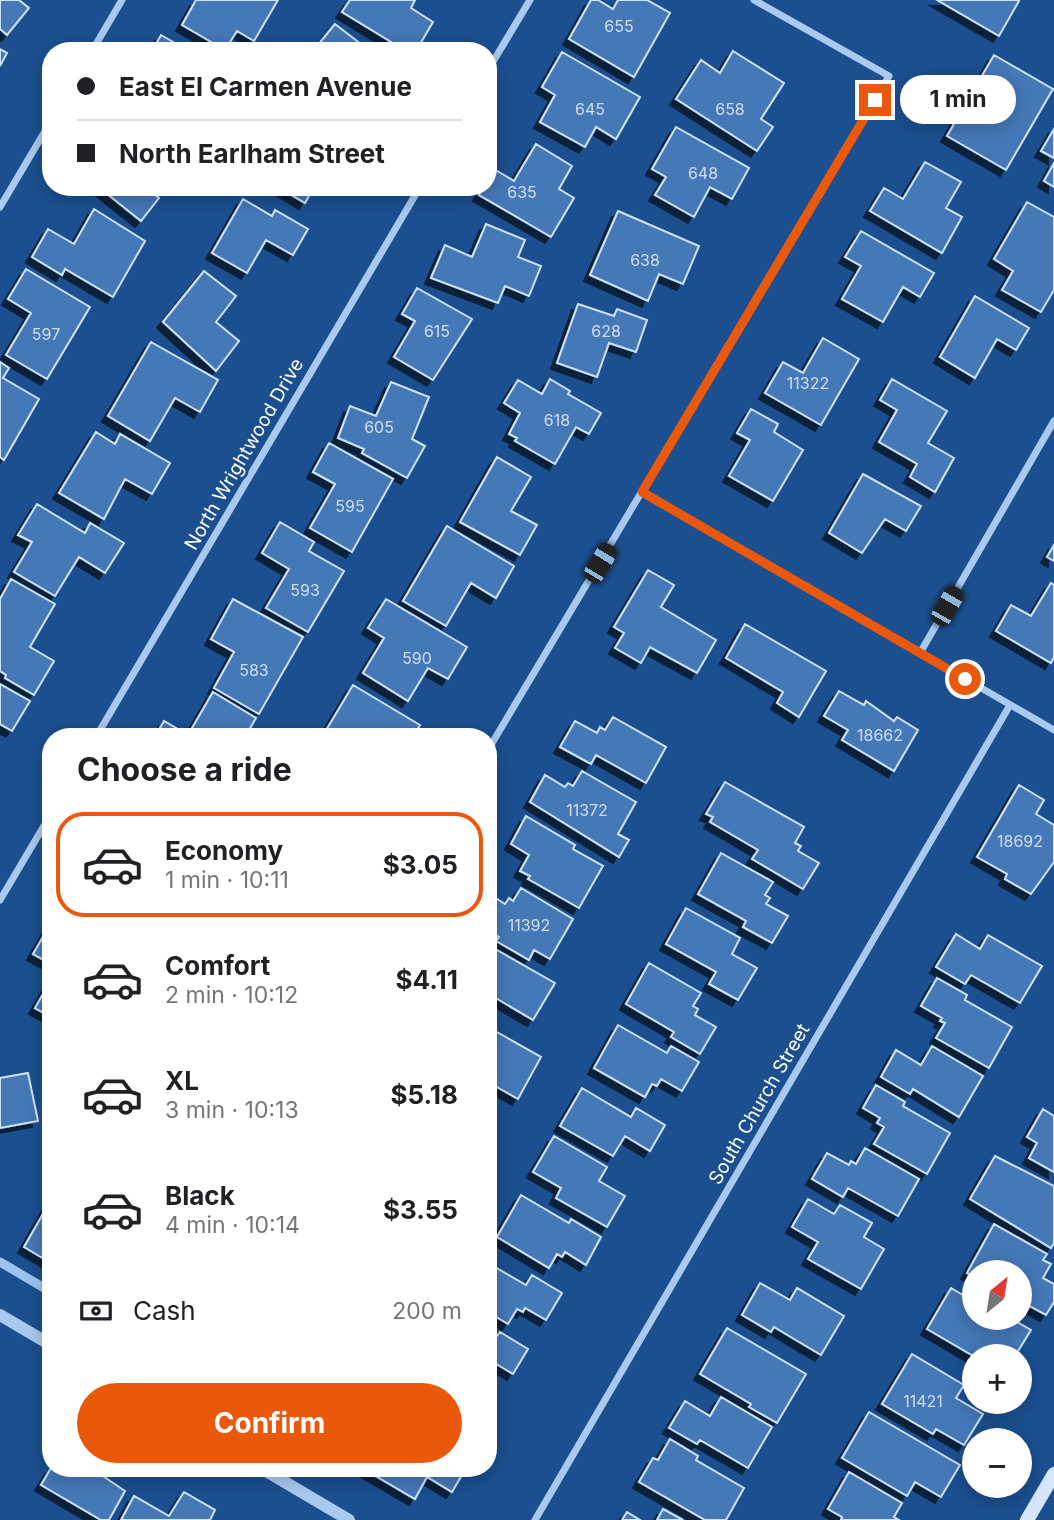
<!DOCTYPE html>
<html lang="en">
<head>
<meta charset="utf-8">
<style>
  :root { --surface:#fff; --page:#f6f6f6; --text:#202124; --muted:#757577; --line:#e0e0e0; --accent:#ea580c }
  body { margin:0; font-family:Inter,sans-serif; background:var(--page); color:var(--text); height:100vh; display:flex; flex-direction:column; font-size:26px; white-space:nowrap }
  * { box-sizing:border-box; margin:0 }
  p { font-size:23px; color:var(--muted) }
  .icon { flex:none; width:38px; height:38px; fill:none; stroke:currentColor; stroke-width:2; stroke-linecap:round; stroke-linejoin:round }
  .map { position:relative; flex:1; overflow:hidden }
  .panel { position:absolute; left:42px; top:728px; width:455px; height:749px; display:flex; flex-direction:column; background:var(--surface); border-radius:28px; box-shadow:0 4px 18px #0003 }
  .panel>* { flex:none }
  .hud { position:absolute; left:42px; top:42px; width:455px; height:154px; border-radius:28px; box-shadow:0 4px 18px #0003; display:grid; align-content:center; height:154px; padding:0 35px; background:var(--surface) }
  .needle { width:46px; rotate:30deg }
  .buttons { position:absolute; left:962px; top:1260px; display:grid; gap:14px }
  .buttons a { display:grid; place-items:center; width:70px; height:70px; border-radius:50%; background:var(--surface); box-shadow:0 4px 18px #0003; font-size:35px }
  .end { position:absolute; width:32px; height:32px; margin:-16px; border:9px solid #ea580c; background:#fff; box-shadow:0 0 0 4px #fff }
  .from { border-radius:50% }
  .bubble { position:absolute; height:49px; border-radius:24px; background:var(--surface); box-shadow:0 4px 18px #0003; font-size:23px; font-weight:700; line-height:49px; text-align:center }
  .car { position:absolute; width:21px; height:42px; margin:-21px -10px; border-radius:9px; box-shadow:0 0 5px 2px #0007; background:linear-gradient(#222 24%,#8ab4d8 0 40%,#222 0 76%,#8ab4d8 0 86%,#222 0) }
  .hud b { display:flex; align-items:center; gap:24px; height:66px; font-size:26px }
  .hud b+b { border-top:2px solid var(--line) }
  .hud i { width:18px; height:18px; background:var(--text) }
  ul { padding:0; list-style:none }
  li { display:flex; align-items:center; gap:21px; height:105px; margin:0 14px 10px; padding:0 21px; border:4px solid transparent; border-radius:28px }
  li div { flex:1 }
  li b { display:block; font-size:26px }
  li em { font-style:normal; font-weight:700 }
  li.on { border-color:var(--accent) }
  li>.icon { width:63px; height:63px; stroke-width:1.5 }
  h2 { padding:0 35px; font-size:32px; line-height:84px }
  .pay { display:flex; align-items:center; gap:18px; height:77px; padding:0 35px; font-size:26px }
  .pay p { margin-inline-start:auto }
  .cta { display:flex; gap:14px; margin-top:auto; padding:14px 35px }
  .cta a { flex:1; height:80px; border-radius:42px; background:var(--accent); color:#fff; font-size:28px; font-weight:700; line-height:80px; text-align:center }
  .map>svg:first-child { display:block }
</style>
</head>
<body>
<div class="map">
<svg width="1054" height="1520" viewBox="0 0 1054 1520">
  <defs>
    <filter id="shadow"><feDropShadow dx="-6" dy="6" stdDeviation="0" flood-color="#0009"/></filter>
  </defs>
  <rect width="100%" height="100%" fill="#1b4f8f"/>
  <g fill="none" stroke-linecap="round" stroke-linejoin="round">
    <!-- stream -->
    <path stroke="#9cc4f0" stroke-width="9" d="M0,1262L51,1292"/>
  </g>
  <!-- building -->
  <path fill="#4478b7" stroke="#cfe3fa" stroke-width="2" filter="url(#shadow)" d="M0,0H19L29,8L7,35L0,29Z
    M196,0H278L254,41L237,31L225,50L182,25Z
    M350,0H415L411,8L433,22L416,51H406L342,12Z
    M591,0H598L613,9L618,0H647L670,13L634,77L569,39Z
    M937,0H1017L1019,1L999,36Z
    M335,24L370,51H313Z
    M161,35L189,51H152Z
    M0,49L7,53L0,66Z
    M733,51L784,83L761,119L773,127L757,151L676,99L701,60L720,73Z
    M562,52L640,97L616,139L596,127L585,147L540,122L555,95L542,87Z
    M994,55L1053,89L1006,170L947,136Z
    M676,127L749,168L732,199L710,187L694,217L655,195L666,177L652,169Z
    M1054,129V158L1041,151Z
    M536,144L572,166L559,189L574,198L551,237L479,195L483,187H488V178L494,169L514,181Z
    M925,162L961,182L946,208L962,217L942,253L870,211L884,188L903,199Z
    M1054,163V187L1044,181Z
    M102,187H155L151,192L159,198L141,221L101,189Z
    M278,187H314L305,203Z
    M243,199L272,216L275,210L308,229L293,255L266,240L247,273L212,253Z
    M1027,202L1054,217V290L1041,312L1002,290L1013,271L994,259Z
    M94,209L145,241L113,297L65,269L62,275L32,257L48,229L74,244Z
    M618,211L699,246L683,284L659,274L648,301L590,275Z
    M486,224L525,240L518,257L541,266L529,296L505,286L498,303L431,278L445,245L472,257Z
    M861,231L934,273L920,297L903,287L883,322L842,299L861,266L845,257Z
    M26,269L90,307L47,379L6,355L31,313L8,299Z
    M204,271L236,296L216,322L239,341L216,371L163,322Z
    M417,288L472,319L433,380L394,357L415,321L402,314Z
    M975,296L1029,328L1016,350L997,339L975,378L940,357Z
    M578,304L614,316L617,309L647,320L636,352L609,343L597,377L557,363Z
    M823,338L859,359L821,425L765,393L783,362L803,373Z
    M151,342L218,380L200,412L175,398L150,441L108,416Z
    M0,362L9,368L3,378L39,399L4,460L0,457Z
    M550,379L570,391L568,394L601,413L589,434L576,427L555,464L515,441L517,438L509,434L520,413L504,403L518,380L542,394Z
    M892,379L947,411L928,443L954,458L935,492L910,477L917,464L879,442L897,410L880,400Z
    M391,382L429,397L412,439L425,446L407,478L362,453L364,449L338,438L350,406L376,416Z
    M751,409L778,424L774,432L803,450L773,501L729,476L750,440L737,433Z
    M96,432L115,444L120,434L170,463L152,494L125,479L104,519L59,493Z
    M329,443L393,479L352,552L310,528L335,484L313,472Z
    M497,457L531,477L511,511L537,525L520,555L460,522Z
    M863,474L921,506L906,531L885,519L862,553L829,533Z
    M37,504L85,533L90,523L124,543L105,573L79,557L55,596L14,572L32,542L18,535Z
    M280,522L314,542L309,551L344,571L308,632L266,608L289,569L262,553Z
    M447,526L514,566L496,598L471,583L446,626L403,601Z
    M1054,545V561L1047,557Z
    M648,570L674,585L661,607L716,640L697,673L650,647L641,663L615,648L624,633L614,627Z
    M11,579L55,604L30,647L54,661L34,695L5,678L6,675L0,671V599Z
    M1051,583L1054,585V657L1051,663L996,631L1011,605L1031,616Z
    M233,599L303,637L259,714L214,688L234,652L211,639Z
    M386,599L467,647L448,679L428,668L408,701L363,673L384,638L368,628Z
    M745,624L826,671L799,717L777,703L783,692L726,658Z
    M0,684L30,701L12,731L0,724Z
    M353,685L420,725L413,737H322Z
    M839,691L864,705L866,701L894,721L897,717L918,730L894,771L842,740L848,730L824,716Z
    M213,692L256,718L245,737H155L164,721L188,735Z
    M613,717L666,747L646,783L596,755L591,764L560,747L575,721L597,733L600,727L605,730Z
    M582,771L636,802L618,834L629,840L619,857L530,802L545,775L565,787L568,783L573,786Z
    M725,782L804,827L795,843L801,846L798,851L819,863L803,889L752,859L758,850L710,822L713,817L706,814Z
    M1019,785L1044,800L1036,814L1054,825V862L1031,894L1005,879L1007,874L977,857Z
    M526,816L575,845L573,849L603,866L579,908L528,879L530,876L520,871L529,855L511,844Z
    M721,853L773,882L765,895L770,898L766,904L788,916L772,943L743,927L746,921L698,894Z
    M521,888L573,919L550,959L534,950L529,960L496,941L499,937L488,930V893L505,904L509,898L513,901Z
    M686,908L740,938L732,954L757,968L738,1000L709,984L716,972L666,944Z
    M51,923V964L33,954Z
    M956,934L980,949L988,935L1042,966L1020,1003L971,975L965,984L936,967Z
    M488,945L555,983L533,1020L494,997L488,1006Z
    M649,963L701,993L693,1006L698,1009L695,1015L716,1027L700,1054L671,1037L674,1032L626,1004Z
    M937,978L967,995L965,1000L1012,1027L989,1068L936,1038L945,1023L940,1021L942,1018L921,1006Z
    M51,980V1017L35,1008Z
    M618,1025L667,1053L671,1046L699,1062L682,1091L661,1079L657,1086L652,1084L645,1097L594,1068Z
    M488,1027L541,1057L518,1099L488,1082Z
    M932,1046L983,1076L959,1117L913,1089L910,1094L881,1077L896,1050L921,1065Z
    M28,1073L38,1121L0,1128V1078Z
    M876,1085L905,1102L903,1106L950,1133L927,1174L874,1144L884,1127L877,1123L880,1118L863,1108Z
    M582,1088L631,1117L636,1108L665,1125L650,1151L625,1136L613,1156L560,1126Z
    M1043,1109L1054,1116V1172L1029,1158L1037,1143L1027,1137Z
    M554,1136L607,1167L599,1181L625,1196L607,1227L556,1198L561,1188L533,1172Z
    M865,1148L919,1179L898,1216L848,1188L843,1197L812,1179L827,1153L849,1165L851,1161L856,1164Z
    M995,1156L1054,1186V1243L1051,1248L970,1199Z
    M521,1195L569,1223L571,1219L601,1237L586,1265L565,1252L562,1257L557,1254L549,1268L497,1237Z
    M808,1199L834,1214L840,1205L872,1223L864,1237L884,1249L861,1289L808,1259L818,1242L792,1227Z
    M51,1200V1263L24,1247Z
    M994,1224L1047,1254L1043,1260L1051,1264L1043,1278L1054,1284V1302L1046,1315L1020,1301V1272H975V1277L967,1273Z
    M488,1263L526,1285L532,1275L562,1293L546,1320L525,1308L523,1312L517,1309L508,1324L488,1312Z
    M760,1283L790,1300L797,1288L844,1316L821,1355L774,1327L771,1332L742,1315Z
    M951,1288L975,1302V1318H1010L1031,1330L1015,1356L994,1345L991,1349L987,1347L981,1356L975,1357L927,1329Z
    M727,1328L806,1374L777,1423L749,1407L751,1404L700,1374Z
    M488,1331L497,1336L500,1332L528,1349L513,1374L488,1359Z
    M912,1354L964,1385L956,1398L983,1414L964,1445L936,1429L933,1434L882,1404Z
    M721,1397L772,1427L748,1468L700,1440L697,1444L669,1428L685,1401L710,1416Z
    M869,1412L960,1465L941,1497L915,1482L907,1496L842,1458Z
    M670,1439L698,1456L696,1460L744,1488L726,1520H705L639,1482L653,1458L658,1460Z
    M51,1468H91L125,1491L109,1520H101L41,1485Z
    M362,1468H466L452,1492L427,1477L415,1499Z
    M849,1472L902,1503L894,1517L899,1520H841L842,1517L828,1509Z
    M184,1492L215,1510L210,1520H121L134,1496L169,1516Z
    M663,1509L683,1520H657Z
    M627,1512L640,1520H622Z"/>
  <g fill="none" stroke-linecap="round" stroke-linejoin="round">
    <!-- minor -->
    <path stroke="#a9c9ee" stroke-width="7" d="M92,51L122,0
      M488,70L530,0
      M0,207L51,121
      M642,492L1054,730
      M920,653L1054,421
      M96,737L420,187
      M488,750L889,76L754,0
      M0,900L51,814
      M535,1520L1010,705"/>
    <!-- tertiary -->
    <path stroke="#a9c9ee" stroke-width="12" d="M0,1315L51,1345
      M261,1468L349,1520"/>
    <!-- secondary -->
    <path stroke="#d6e6fa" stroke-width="14" d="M1027,1520L1054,1474"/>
  </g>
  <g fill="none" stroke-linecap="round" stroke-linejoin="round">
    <!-- route -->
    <path stroke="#ea580c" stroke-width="9" d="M875,100L642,492L965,679"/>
  </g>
  <g text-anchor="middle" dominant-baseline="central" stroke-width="6" stroke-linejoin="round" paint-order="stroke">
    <!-- number labels -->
    <g font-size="16" fill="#d0dded">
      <text x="619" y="26">655</text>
      <text x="590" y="109">645</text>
      <text x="730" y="109">658</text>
      <text x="703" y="173">648</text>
      <text x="522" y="192">635</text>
      <text x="645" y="260">638</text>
      <text x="437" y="331">615</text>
      <text x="606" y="331">628</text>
      <text x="46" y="334">597</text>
      <text x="808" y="383">11322</text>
      <text x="557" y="420">618</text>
      <text x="379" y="427">605</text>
      <text x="350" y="506">595</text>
      <text x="305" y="590">593</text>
      <text x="417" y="658">590</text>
      <text x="254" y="670">583</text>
      <text x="880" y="735">18662</text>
      <text x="587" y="810">11372</text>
      <text x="1020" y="841">18692</text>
      <text x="529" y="925">11392</text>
      <text x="923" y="1401">11421</text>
    </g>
    <!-- street labels -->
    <g font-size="19" fill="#fff" stroke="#1b4f8f">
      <text transform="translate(244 454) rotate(-60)">North Wrightwood Drive</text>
      <text transform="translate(759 1104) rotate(-60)">South Church Street</text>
    </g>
  </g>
</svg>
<div class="buttons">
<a><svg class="needle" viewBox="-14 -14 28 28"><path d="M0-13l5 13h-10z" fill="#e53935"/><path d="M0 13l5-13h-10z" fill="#757577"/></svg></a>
<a>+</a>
<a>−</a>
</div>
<i class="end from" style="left:965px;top:679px"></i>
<i class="end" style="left:875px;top:100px"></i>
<div class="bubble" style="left:900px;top:75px;width:116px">1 min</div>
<i class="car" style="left:600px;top:563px;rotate:31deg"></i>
<i class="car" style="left:947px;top:606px;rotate:30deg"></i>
<div class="hud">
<b><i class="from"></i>East El Carmen Avenue</b>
<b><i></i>North Earlham Street</b>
</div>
<section class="panel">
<h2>Choose a ride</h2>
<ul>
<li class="on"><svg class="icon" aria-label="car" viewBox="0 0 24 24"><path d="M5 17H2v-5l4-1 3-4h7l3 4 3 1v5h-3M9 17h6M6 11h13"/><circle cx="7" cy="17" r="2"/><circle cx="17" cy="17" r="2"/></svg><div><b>Economy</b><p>1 min · 10:11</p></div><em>$3.05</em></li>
<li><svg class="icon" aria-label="car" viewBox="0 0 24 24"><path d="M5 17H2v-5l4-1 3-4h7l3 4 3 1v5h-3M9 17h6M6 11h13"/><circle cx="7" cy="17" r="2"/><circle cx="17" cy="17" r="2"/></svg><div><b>Comfort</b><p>2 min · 10:12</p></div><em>$4.11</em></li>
<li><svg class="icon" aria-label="car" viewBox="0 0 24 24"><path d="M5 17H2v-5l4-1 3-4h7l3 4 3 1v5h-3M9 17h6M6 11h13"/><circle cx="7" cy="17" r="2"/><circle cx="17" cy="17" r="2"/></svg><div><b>XL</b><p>3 min · 10:13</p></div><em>$5.18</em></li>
<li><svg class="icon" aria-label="car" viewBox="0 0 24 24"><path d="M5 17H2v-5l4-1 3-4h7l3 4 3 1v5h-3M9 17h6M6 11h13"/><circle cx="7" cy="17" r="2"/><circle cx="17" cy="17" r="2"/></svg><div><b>Black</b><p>4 min · 10:14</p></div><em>$3.55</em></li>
</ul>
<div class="pay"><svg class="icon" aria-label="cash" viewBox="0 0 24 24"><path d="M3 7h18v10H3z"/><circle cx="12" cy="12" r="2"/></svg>Cash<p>200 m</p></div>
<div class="cta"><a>Confirm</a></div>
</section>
</div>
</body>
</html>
